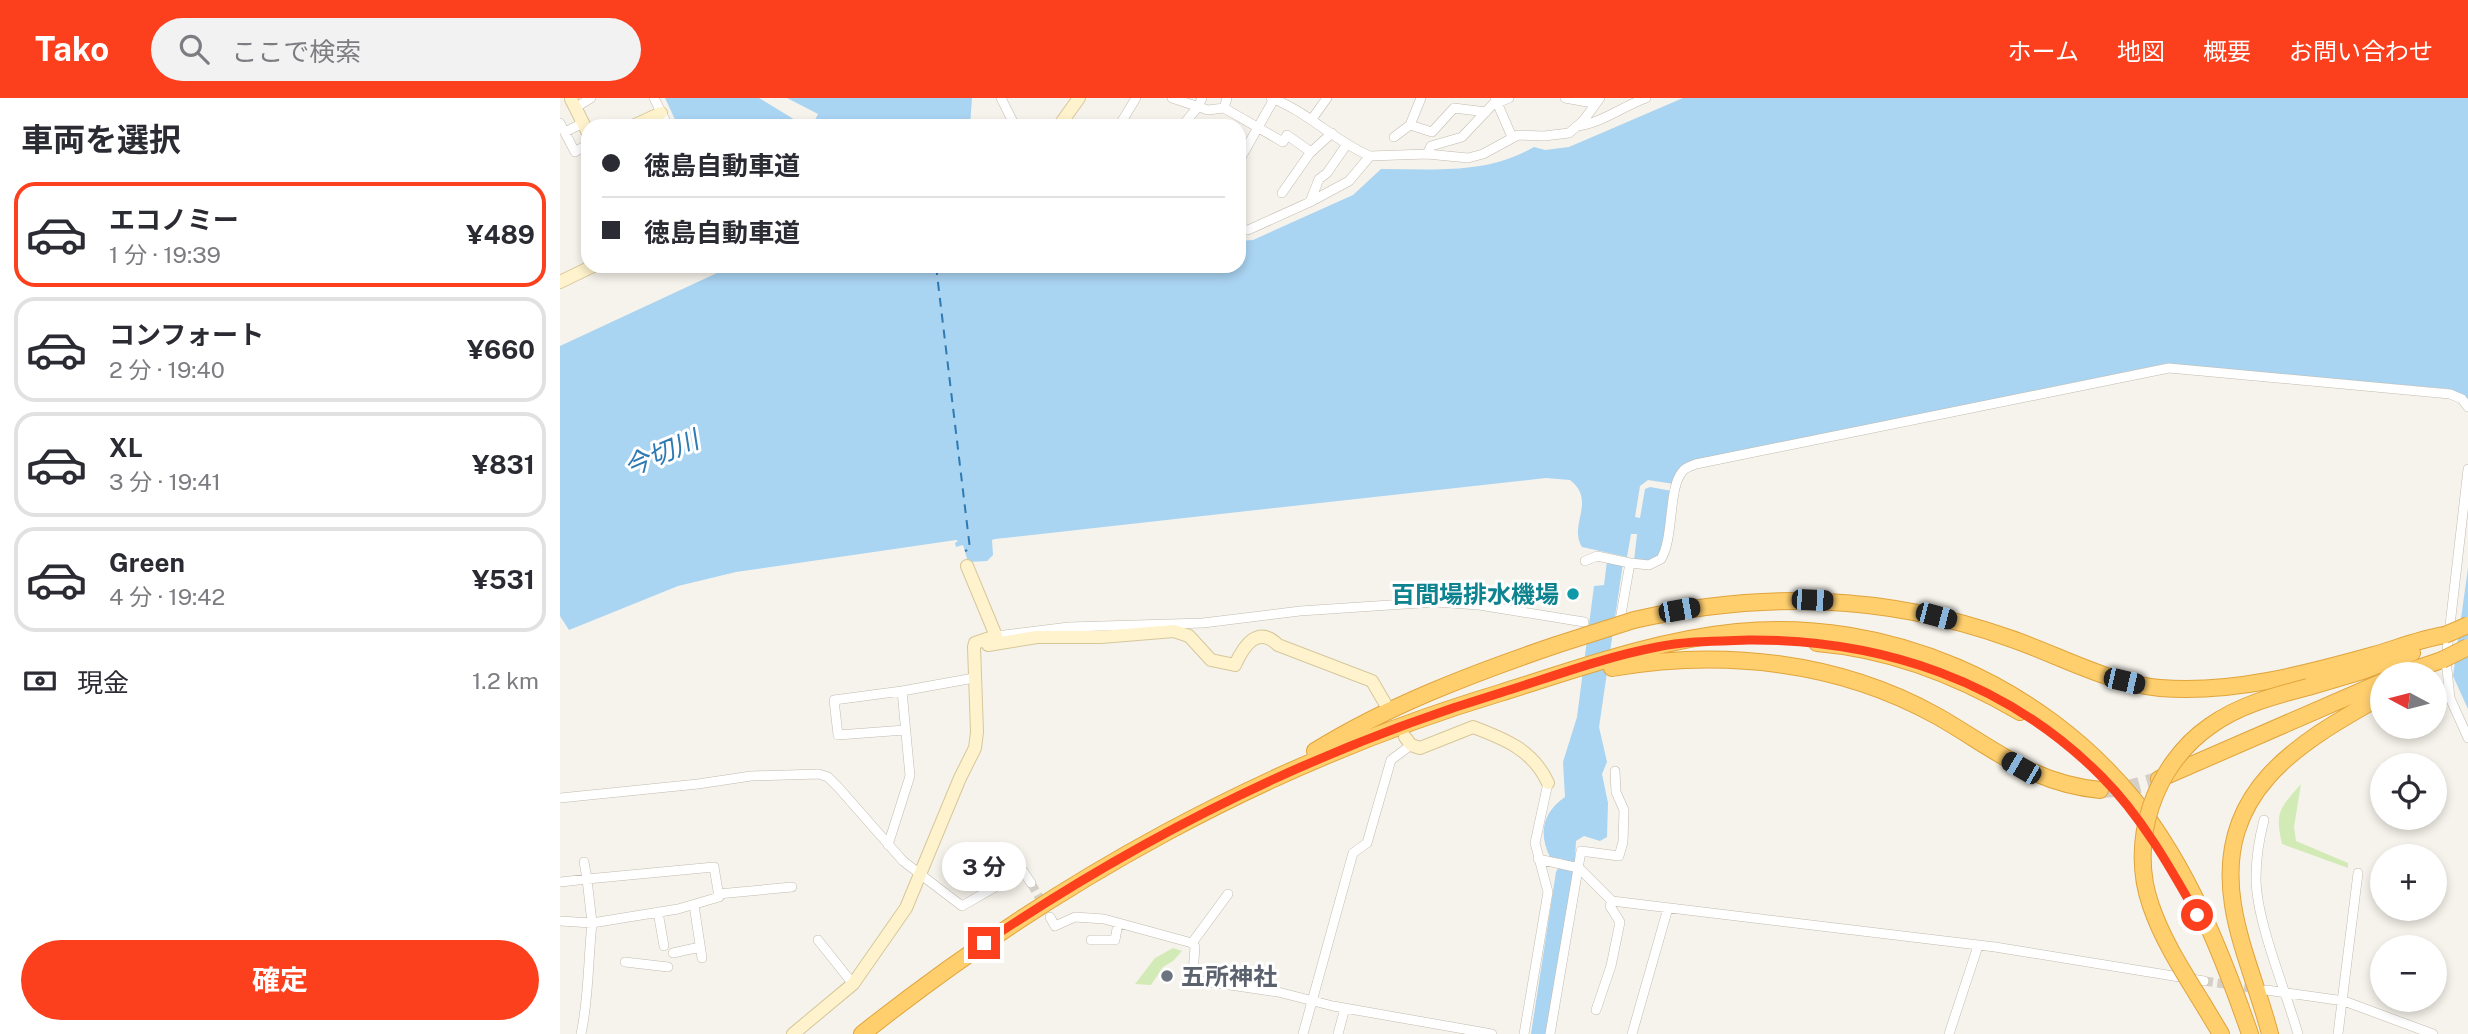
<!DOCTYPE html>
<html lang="ja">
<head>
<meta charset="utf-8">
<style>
  :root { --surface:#fff; --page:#f2f2f3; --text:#2b2b33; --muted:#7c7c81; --line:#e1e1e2; --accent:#fc3f1d }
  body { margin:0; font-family:"Public Sans","Noto Sans JP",sans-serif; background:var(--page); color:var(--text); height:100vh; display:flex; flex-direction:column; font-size:26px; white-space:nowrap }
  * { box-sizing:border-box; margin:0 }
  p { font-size:23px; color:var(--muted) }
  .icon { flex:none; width:38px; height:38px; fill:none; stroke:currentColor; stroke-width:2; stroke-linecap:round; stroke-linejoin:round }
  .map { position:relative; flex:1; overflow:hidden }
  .drawer { display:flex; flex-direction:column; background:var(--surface); width:560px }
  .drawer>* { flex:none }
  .banner { position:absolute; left:21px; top:21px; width:665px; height:154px; border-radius:21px; box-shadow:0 4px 10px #0003; display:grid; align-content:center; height:154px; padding:0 21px; background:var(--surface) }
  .needle { width:46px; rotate:277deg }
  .controls { position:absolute; left:1810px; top:564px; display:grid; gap:14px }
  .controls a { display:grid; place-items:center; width:77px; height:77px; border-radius:50%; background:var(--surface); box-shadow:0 4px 10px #0003; font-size:35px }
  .end { position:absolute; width:32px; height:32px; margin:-16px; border:9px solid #fc3f1d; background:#fff; box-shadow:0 0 0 4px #fff }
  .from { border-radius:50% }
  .bubble { position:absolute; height:49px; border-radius:24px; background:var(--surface); box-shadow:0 4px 10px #0003; font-size:23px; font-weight:700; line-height:49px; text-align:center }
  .car { position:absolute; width:21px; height:42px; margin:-21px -10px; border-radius:9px; box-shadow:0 0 5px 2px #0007; background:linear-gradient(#222 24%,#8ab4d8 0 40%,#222 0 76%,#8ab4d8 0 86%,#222 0) }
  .banner b { display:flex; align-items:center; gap:24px; height:66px; font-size:26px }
  .banner b+b { border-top:2px solid var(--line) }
  .banner i { width:18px; height:18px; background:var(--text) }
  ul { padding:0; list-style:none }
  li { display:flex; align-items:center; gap:21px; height:105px; margin:0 14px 10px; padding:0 7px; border:4px solid var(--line); border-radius:21px }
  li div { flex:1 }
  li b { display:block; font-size:26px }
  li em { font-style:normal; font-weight:700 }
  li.current { border-color:var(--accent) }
  li>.icon { width:63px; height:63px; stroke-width:1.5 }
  h2 { padding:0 21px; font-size:32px; line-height:84px }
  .pay { display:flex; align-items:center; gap:18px; height:77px; padding:0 21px; font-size:26px }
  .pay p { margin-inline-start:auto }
  .cta { display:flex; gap:14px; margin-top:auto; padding:14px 21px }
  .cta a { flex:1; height:80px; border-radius:42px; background:var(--accent); color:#fff; font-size:28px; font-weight:700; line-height:80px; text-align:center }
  header { display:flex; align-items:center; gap:42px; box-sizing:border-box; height:98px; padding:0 35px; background:var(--accent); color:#fff }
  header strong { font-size:33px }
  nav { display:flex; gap:38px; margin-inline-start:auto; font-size:24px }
  .search { width:490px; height:63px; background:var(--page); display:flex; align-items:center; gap:18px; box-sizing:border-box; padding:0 24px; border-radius:38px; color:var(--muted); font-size:26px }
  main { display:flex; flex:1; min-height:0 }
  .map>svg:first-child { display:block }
</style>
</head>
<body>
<header>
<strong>Tako</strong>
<div class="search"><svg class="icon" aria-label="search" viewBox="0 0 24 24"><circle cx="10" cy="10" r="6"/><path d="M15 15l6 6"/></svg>ここで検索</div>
<nav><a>ホーム</a><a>地図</a><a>概要</a><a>お問い合わせ</a></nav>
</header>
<main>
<section class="drawer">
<h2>車両を選択</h2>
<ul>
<li class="current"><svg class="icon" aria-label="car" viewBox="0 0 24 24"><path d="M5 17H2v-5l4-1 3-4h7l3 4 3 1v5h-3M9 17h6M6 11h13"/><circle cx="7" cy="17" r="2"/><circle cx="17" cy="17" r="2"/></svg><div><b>エコノミー</b><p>1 分 · 19:39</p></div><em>¥489</em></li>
<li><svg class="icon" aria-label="car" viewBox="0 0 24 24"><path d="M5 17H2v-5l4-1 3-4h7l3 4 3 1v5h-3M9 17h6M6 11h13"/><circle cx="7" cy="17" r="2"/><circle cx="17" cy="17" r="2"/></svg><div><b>コンフォート</b><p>2 分 · 19:40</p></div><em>¥660</em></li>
<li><svg class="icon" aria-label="car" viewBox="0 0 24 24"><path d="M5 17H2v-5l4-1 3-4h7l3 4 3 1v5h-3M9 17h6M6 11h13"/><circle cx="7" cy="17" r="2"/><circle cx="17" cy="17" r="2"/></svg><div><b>XL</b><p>3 分 · 19:41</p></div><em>¥831</em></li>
<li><svg class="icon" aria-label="car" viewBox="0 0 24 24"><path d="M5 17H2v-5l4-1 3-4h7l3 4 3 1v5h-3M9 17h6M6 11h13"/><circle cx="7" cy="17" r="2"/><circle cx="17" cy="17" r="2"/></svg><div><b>Green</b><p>4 分 · 19:42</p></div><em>¥531</em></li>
</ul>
<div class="pay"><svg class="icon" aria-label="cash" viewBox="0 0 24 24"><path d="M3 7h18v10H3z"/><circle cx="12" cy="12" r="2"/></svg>現金<p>1.2 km</p></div>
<div class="cta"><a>確定</a></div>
</section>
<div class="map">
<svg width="1908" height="936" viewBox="0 0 1908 936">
  <rect width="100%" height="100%" fill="#f6f3ec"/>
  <!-- green -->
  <path fill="#d2eab5" d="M1741,686L1734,729L1736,743L1788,765V770L1722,746C1715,714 1719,711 1741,686Z
    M613,850L622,853L613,863L603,869L591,887L575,886L595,860Z"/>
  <!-- water -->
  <path fill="#a9d4f2" d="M105,0H199L245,28H118Z
    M227,0H412L410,28H252L258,16Z
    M1123,0H1908V300L1890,291L1604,266L1126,365L1119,371L1114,386L1088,382L1080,388L1075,419L1080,420L1085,391L1090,389L1112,393L1101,457L1089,463H1074L1077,436H1071L1067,459L1022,449C1008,427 1037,403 1010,382L986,380L435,441L432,442L433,457L427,463L408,464L403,447L396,449L395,445L398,443L396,442L176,474L118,488L9,532L0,518V248L172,168H679V143L693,142L793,97L821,71C874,71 926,77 974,49L985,52L1009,49Z
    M1047,463L1063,465L1039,629L1047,664L1042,676L1048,705L1047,739L1040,743L1024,738L1016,743L1014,781L986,936H971L996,774L1003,761L990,759C978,735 983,714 1005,699L1003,664L1017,619L1034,488L1044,487Z
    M1908,470V611L1893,578Z"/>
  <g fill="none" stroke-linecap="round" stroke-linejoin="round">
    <!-- ferry -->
    <path stroke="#2e7ab2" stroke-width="2" stroke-dasharray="9 7" stroke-linecap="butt" d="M376,168L410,451L405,453"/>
    <!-- street-tunnel -->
    <path stroke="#d4d0c8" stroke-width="9" stroke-dasharray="9 4.5" stroke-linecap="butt" d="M471,785L484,808
      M1644,883L1698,891"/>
    <!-- highway-tunnel -->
    <path stroke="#d4d0c8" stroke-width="16" stroke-dasharray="16 8" stroke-linecap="butt" d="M1540,692L1569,690L1594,683"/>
    <defs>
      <path id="street" d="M94,0L108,28
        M441,0L455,28
        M612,0L648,12L664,10L723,44L727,37L751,54
        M935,0L952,39
        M1005,0L1027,4L1038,2
        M937,5L949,0
        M15,10L31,0
        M664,10L667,0
        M752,21L767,0
        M0,25L15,54L28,46
        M850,27L872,34L894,10L926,14
        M559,28L576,0
        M622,28L638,9L642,0
        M1017,28C1040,26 1063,8 1086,0
        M5,34L23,25
        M834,39L850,27L861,0
        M867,56L871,48L902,39L936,3
        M810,58L867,56L908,60L923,56L958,37L984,38L1009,35L1023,23L1040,0
        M679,63L714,1
        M722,95L750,55L772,35
        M750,104L759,81L767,75L787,46
        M679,131L688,132L750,104L789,83L810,58C774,43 747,13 711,0
        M1908,371L1886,562L1890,600L1908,640
        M1025,463L1037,458L1070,465
        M1059,528L1070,465L1089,467L1101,461C1114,440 1108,391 1122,374C1125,369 1131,368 1136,366L1609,270L1890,296L1902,301L1908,309
        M436,538L509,529L643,525L740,513L875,504L919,507L1024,524
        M345,632L278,637L274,602L342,593L414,580
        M0,700L138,686L191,678L259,676L268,679L278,689L343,763L402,808L463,773L471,785
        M1704,722C1699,741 1696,761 1696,780C1696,823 1726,893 1738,936
        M328,747L350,678L342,593
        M978,761L1019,770L1052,803L1435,849L1644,883
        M154,769L159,799L118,811L32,825L27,781Z
        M0,784L27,781L24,764
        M158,796L232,789
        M134,807L142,860
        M98,814L104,848
        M490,819L495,828L515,819L544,821L632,845L635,849L633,875L629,881L718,894L773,908L932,936
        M0,823L32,825C28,862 29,900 21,936
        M258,842L293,886
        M531,842H555L558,825
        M632,845L668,796
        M113,855L140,849
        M65,864L108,869
        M1706,892L1784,903L1873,936
        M1036,912L1051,868L1060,824L1050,808L1052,803
        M743,936L793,755L807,745L831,662L851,647
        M778,936L785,910
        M964,936L988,794L975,745L988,685
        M990,936L1021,753L1059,758L1063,744L1064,712L1056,694L1055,673
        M1072,936L1108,810
        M1389,936L1418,848
        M1778,936L1798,775"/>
      <path id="secondary" d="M11,1L28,35
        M73,28L101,15
        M499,28L519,0
        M0,184L33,168
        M428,547L477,539H541L614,533L629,538L651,562L675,567C684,547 698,527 718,547L812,583L826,607
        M845,639L851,647L860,650L913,629C945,641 973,652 988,685
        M233,936L293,886L346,810L400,680L415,650L417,634L414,549L415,545L436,538L407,468"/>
      <path id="highway" d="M1074,522C1202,493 1325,496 1449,540C1499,557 1547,585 1600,590C1671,596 1746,576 1814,557C1838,550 1860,541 1885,537
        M1257,545C1330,551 1397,577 1460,614
        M1052,570C1163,551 1278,563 1377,618C1435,651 1471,685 1540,692
        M1841,576L1882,562
        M1748,589L1802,573L1852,555
        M755,653C829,607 914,575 996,547
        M1599,681L1822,584
        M1643,906L1661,936
        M302,936C492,785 707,665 940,595C1017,571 1096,542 1177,534C1326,519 1480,586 1574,702C1628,770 1662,855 1690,936
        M1710,936C1699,893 1680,851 1673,807C1655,694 1736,646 1822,598"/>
    </defs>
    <!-- street casing -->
    <use href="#street" stroke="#c2bbae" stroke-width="10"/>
    <!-- secondary casing -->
    <use href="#secondary" stroke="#d6c79b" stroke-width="14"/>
    <!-- highway casing -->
    <use href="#highway" stroke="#e0a43c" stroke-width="18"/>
    <!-- street -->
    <use href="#street" stroke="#fff" stroke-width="9"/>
    <!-- secondary -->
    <use href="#secondary" stroke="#fff3cd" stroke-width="12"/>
    <!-- highway -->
    <use href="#highway" stroke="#ffcf6e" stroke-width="16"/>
    <defs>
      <path id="highway-bridge" d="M1885,537L1908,527
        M996,547L1074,522
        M1882,562L1908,549
        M1643,906C1624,875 1603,843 1591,808C1568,744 1594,667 1650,628C1679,607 1714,598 1748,589"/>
    </defs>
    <!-- highway-bridge casing -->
    <use href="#highway-bridge" stroke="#e0a43c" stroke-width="18" stroke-linecap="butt"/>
    <!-- highway-bridge -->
    <use href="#highway-bridge" stroke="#ffcf6e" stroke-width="16"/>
  </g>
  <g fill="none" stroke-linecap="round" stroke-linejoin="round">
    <!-- route -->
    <path stroke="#fc3f1d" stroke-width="9" d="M424,845C584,737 758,650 943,594C994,578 1045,559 1097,549C1126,543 1158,543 1188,542C1321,541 1447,583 1542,679C1581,718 1610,769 1637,817"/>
  </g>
  <!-- markers -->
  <circle fill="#0f9aa8" stroke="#fff" stroke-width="2.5" cx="1013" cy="496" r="7"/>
  <circle fill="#6b7280" stroke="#fff" stroke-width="2.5" cx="607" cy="878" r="7"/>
  <g text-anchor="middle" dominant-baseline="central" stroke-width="6" stroke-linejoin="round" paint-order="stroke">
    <!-- culture labels -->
    <g font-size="24" font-weight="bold" fill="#0d838f" stroke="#fff" text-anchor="end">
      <text x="999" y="496">百間場排水機場</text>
    </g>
    <!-- worship labels -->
    <g font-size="24" font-weight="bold" fill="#5b616d" stroke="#fff" text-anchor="start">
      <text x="621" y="878">五所神社</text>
    </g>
    <!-- water labels -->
    <g font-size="26" font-style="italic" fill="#2e7ab2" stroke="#fff">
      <text transform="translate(101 355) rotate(-23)">今切川</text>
    </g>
  </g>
</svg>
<div class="controls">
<a><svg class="needle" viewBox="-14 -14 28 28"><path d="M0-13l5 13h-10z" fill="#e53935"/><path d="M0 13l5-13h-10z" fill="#7c7c81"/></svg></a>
<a><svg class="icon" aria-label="locate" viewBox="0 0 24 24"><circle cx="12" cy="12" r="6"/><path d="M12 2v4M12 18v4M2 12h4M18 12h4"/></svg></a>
<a>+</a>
<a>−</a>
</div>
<i class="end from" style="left:1637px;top:817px"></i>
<i class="end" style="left:424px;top:845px"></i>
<div class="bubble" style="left:382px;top:744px;width:84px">3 分</div>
<i class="car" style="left:1252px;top:502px;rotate:92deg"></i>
<i class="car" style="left:1119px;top:512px;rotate:80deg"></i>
<i class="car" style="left:1376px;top:518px;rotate:105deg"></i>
<i class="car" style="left:1564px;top:583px;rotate:103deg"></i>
<i class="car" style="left:1461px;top:670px;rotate:300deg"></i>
<div class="banner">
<b><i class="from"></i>徳島自動車道</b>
<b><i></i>徳島自動車道</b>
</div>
</div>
</main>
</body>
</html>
